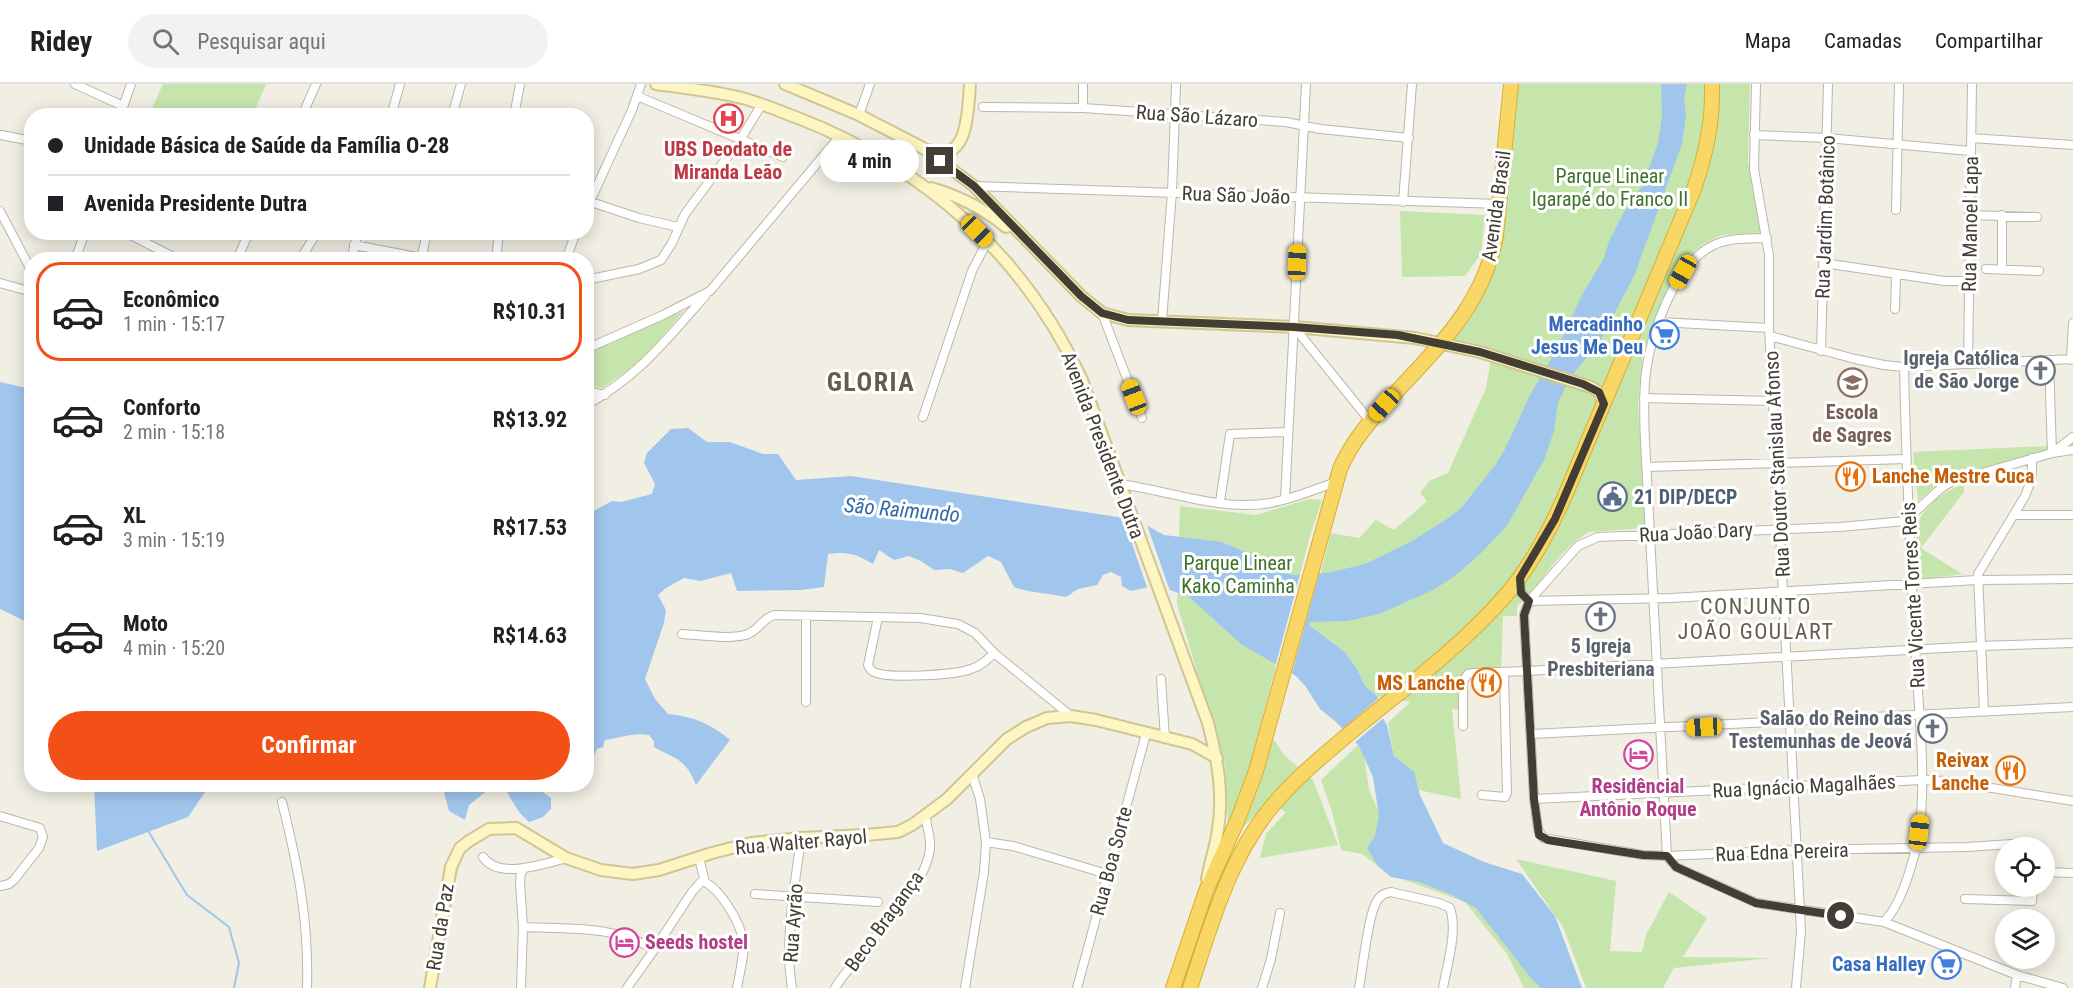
<!DOCTYPE html>
<html lang="pt">
<head>
<meta charset="utf-8">
<style>
  :root { --surface:#fff; --page:#f2f2f2; --text:#202124; --muted:#757577; --line:#e0e0e0; --accent:#f35018 }
  body { margin:0; font-family:"Roboto Condensed",sans-serif; background:var(--page); color:var(--text); height:100vh; display:flex; flex-direction:column; font-size:22px; white-space:nowrap }
  * { box-sizing:border-box; margin:0 }
  p { font-size:20px; color:var(--muted) }
  .icon { flex:none; width:33px; height:33px; fill:none; stroke:currentColor; stroke-width:2; stroke-linecap:round; stroke-linejoin:round }
  .map { position:relative; flex:1; overflow:hidden }
  .drawer { position:absolute; left:24px; top:168px; width:570px; height:540px; display:flex; flex-direction:column; background:var(--surface); border-radius:24px; box-shadow:0 3px 15px #0003 }
  .drawer>* { flex:none }
  .guide { position:absolute; left:24px; top:24px; width:570px; height:132px; border-radius:24px; box-shadow:0 3px 15px #0003; display:grid; align-content:center; height:132px; padding:0 24px; background:var(--surface) }
  .fabs { position:absolute; left:1995px; top:753px; display:grid; gap:12px }
  .fabs a { display:grid; place-items:center; width:60px; height:60px; border-radius:50%; background:var(--surface); box-shadow:0 3px 15px #0003; font-size:30px }
  .end { position:absolute; width:27px; height:27px; margin:-14px; border:8px solid #433e34; background:#fff; box-shadow:0 0 0 3px #fff }
  .from { border-radius:50% }
  .bubble { position:absolute; height:42px; border-radius:21px; background:var(--surface); box-shadow:0 3px 15px #0003; font-size:20px; font-weight:700; line-height:42px; text-align:center }
  .car { position:absolute; width:18px; height:36px; margin:-18px -9px; border-radius:8px; box-shadow:0 0 4px 2px #0007; background:linear-gradient(#f5c518 24%,#345 0 40%,#f5c518 0 76%,#345 0 86%,#f5c518 0) }
  .guide b { display:flex; align-items:center; gap:21px; height:57px; font-size:22px }
  .guide b+b { border-top:2px solid var(--line) }
  .guide i { width:15px; height:15px; background:var(--text) }
  ul { padding:10px 0 0; list-style:none }
  li { display:flex; align-items:center; gap:18px; height:99px; margin:0 12px 9px; padding:0 12px; border:3px solid transparent; border-radius:24px }
  li div { flex:1 }
  li b { display:block; font-size:22px }
  li em { font-style:normal; font-weight:700 }
  li.active { border-color:var(--accent) }
  li>.icon { width:54px; height:54px; stroke-width:1.5 }
  .button { display:flex; gap:12px; margin-top:auto; padding:12px 24px }
  .button a { flex:1; height:69px; border-radius:36px; background:var(--accent); color:#fff; font-size:24px; font-weight:700; line-height:69px; text-align:center }
  header { display:flex; align-items:center; gap:36px; box-sizing:border-box; height:84px; padding:0 30px; background:var(--surface); border-bottom:2px solid var(--line) }
  header strong { font-size:28px }
  nav { display:flex; gap:33px; margin-inline-start:auto; font-size:21px }
  .search { width:420px; height:54px; background:var(--page); display:flex; align-items:center; gap:15px; box-sizing:border-box; padding:0 21px; border-radius:33px; color:var(--muted); font-size:22px }
  .map>svg:first-child { display:block }
</style>
</head>
<body>
<header>
<strong>Ridey</strong>
<div class="search"><svg class="icon" aria-label="search" viewBox="0 0 24 24"><circle cx="10" cy="10" r="6"/><path d="M15 15l6 6"/></svg>Pesquisar aqui</div>
<nav><a>Mapa</a><a>Camadas</a><a>Compartilhar</a></nav>
</header>
<div class="map">
<svg width="2073" height="904" viewBox="0 0 2073 904">
  <rect width="100%" height="100%" fill="#f1eee3"/>
  <!-- green -->
  <path fill="#c6e5ac" d="M163,0H266L253,31H149Z
    M1516,0H1750L1748,78L1762,144L1759,149L1722,151L1705,159L1685,174L1652,244L1643,268L1638,320L1646,444L1589,448C1559,464 1543,500 1517,522V532H1503L1501,591L1464,593V626L1452,625L1461,715L1423,707L1401,698L1396,682L1388,639L1410,618L1378,613L1365,602L1357,585L1345,568L1310,542L1308,538L1331,449L1359,454L1376,436L1394,446L1427,417L1420,409L1429,397L1448,389L1486,304L1492,268L1449,257L1465,240L1481,215L1497,171Z
    M1400,127L1485,131L1481,170L1465,192L1402,193Z
    M684,227L641,277L603,304L587,301L586,269Z
    M2073,359V363L1943,395L1918,417L1913,368L2070,361Z
    M1964,400V408L1921,464L1962,490L1916,496C1916,481 1914,464 1916,448C1918,425 1944,407 1964,400Z
    M1309,415L1322,416L1310,452L1259,647L1275,657L1284,671L1313,696L1338,761L1260,774L1266,750L1286,728L1269,718L1237,749L1228,741L1225,682L1177,520L1180,422L1256,431Z
    M1362,657L1369,706L1394,761L1435,782L1558,904H1524L1507,870L1465,818L1388,790L1362,770L1341,766L1333,731L1321,696Z
    M1516,775L1616,797L1610,867L1642,868L1646,851L1669,808L1707,834L1683,873L1771,874L1674,884L1663,904H1586L1563,843Z"/>
  <!-- water -->
  <path fill="#a0c6ed" d="M1661,0H1687L1684,14L1686,32L1682,60L1634,192L1600,257L1571,293L1558,318L1554,347L1544,376L1506,443L1481,469L1455,492L1433,506L1379,530L1347,537L1309,538L1310,542L1345,568L1357,585L1365,602L1378,613L1381,631L1387,641L1394,672L1414,688L1420,711L1443,759L1484,778L1522,790L1555,832L1582,904H1541L1530,893L1476,824L1452,811L1419,798L1391,793L1378,782L1367,764L1375,752L1379,732L1373,693L1359,662L1335,637L1320,625L1306,603L1296,592L1241,560L1189,513L1157,501L1131,507L1122,502L1121,493L1111,488L1103,491L1097,501L1078,505L1066,513C1048,509 1031,509 1014,503L1001,478L988,472L963,489L950,485L934,486L921,477L909,472L894,476L879,466L873,480C857,470 847,467 828,470L824,503L801,506L737,507L731,489L701,497L684,494L666,504L658,511L666,526L664,539L645,595L655,615L668,630C693,632 711,640 730,656L696,701C685,674 677,676 654,663V657L649,651C634,648 620,654 605,656L603,663L597,665L591,678L587,676L586,431L612,417L621,418L652,410L655,400L644,379L647,369L671,345L688,344L707,358H730L763,370H778L796,396L851,392L1137,436L1164,451L1222,458L1249,470L1267,483L1283,489L1294,491L1327,489L1365,480L1414,456L1450,433L1462,423L1496,380L1505,365L1530,311L1557,265L1582,211L1604,174L1609,157L1631,115L1642,103L1658,59L1662,33Z
    M0,298L31,305V540L0,525Z
    M94,701V700L210,701L188,733L97,767Z
    M442,701H533L551,714V725L543,733L529,738L519,728L507,708L493,702L469,721L465,736L449,727Z"/>
  <!-- pier -->
  <path fill="#f1eee3" d="M1122,431L1138,433L1146,438L1171,510L1156,504L1148,506Z
    M1320,486L1291,593L1275,583L1301,487Z
    M1381,612L1386,632L1353,660L1340,647Z"/>
  <g fill="none" stroke-linecap="round" stroke-linejoin="round">
    <!-- stream -->
    <path stroke="#a0c6ed" stroke-width="2" d="M147,745L187,811L229,843L239,879L234,904"/>
    <defs>
      <path id="street" d="M75,0L123,22
        M1083,0V24
        M1756,0L1754,85L1769,171V244L1801,847L1796,904
        M637,12L783,73
        M983,23L1083,24L1286,38L1320,45L1409,54
        M859,31L870,0
        M120,32L131,0
        M302,32L316,0
        M391,32L400,0
        M452,32L461,0
        M514,32L520,0
        M1,51L32,57
        M1754,51L1827,54L1970,67
        M1971,54L2073,61
        M974,102L1499,120
        M591,118L639,134L678,143
        M1403,118L1412,0
        M586,126L632,26L641,0
        M1896,126L1899,0
        M0,127L32,188
        M1969,131L2037,133
        M2002,131V186
        M125,148L179,176
        M1767,154C1749,155 1729,153 1712,162C1675,180 1651,249 1646,288C1643,311 1644,334 1645,357L1667,772L1676,783L1757,819L1884,838L2017,891L2063,904
        M354,161L433,176
        M75,176L85,148
        M237,176L249,148
        M300,176L317,148
        M351,176L358,148
        M421,176L427,148
        M496,176L499,148
        M566,176L576,148
        M1824,179L1944,197H1969
        M1986,185L2039,187
        M586,196L639,185L661,176L672,159L685,130L740,56L762,20
        M0,199L32,208
        M1895,225L1896,190
        M1102,229L1142,334
        M1162,237L1172,108L1176,0
        M1660,238L1769,244
        M1294,243L1370,337
        M1770,252L1855,275L1884,281L1904,283L2073,275
        M586,265L663,231L710,207L840,52
        M1821,267L1828,0
        M2049,276L2052,369
        M2071,276L2073,239
        M1968,280L1972,0
        M586,307L605,311
        M1644,314L1773,317
        M586,321C638,293 668,254 706,211
        M923,333L972,187L988,156
        M2055,367L2073,353
        M1646,383L1906,375
        M1119,400C1167,406 1222,428 1270,419C1292,415 1314,406 1336,398
        M1285,415L1306,0
        M1220,418L1230,350L1287,348
        M2014,431H2073
        M1520,495L1521,509L1529,517L1524,531L1534,715L1538,745L1543,754L1643,771L1667,772L1796,766L1967,763L2012,760L2022,764
        M1529,517L1578,462L1598,453L1840,443L1905,437L1940,405L1951,398L2052,369L2073,366
        M1529,517L1671,514L1977,496L2073,495
        M806,532V618
        M878,533L868,581C870,585 870,586 874,588C888,595 956,591 971,585C981,582 987,576 994,569
        M682,550C700,551 732,556 748,550C760,545 762,534 775,531L920,534L958,540L975,549L994,569L1071,632
        M1161,595L1165,654
        M1984,628L1978,490L2025,412L2032,394V374
        M1463,642V597L1468,590L1473,589L1527,587L1980,562L2073,559
        M1531,650L2073,623
        M1482,711L1505,713L1507,709L1504,588
        M1534,715L1922,696L1948,697L2073,717
        M282,718C298,782 309,837 307,904
        M0,732L40,744L43,753L39,764L14,796L9,800L0,802
        M986,758L1013,762L1107,790
        M483,773C498,796 544,780 566,774
        M699,774L705,798
        M2044,788L2073,789
        M755,810L878,818
        M1965,815L2032,817L2033,802
        M1884,838C1905,816 1918,763 1921,733C1925,675 1918,618 1915,560C1910,468 1906,375 1904,283
        M523,843C566,845 617,841 654,866
        M521,904L523,843L520,798L521,789L524,785
        M627,904L654,866L692,808L701,798H705C714,803 722,813 728,822C750,856 744,866 737,904
        M792,904C784,855 795,802 801,754
        M835,904C859,865 926,808 930,764C931,754 927,742 925,732
        M965,904L984,788L986,758L980,715L972,690
        M1077,904L1146,650
        M1262,904L1271,875L1280,829
        M1359,904C1363,885 1368,826 1379,814C1382,810 1386,809 1391,808L1439,819L1450,824C1458,848 1447,880 1443,904
        M2015,904L2017,891"/>
      <path id="secondary" d="M656,0C685,4 714,7 742,14C761,19 779,27 798,34C926,84 1024,171 1082,296L1208,639C1217,674 1224,709 1218,745C1216,762 1210,778 1207,795
        M785,0L859,31L923,64L974,102L1081,212L1102,229L1128,236L1294,243L1415,254L1480,268L1591,303L1599,308L1604,320
        M928,66C969,83 968,24 970,0
        M931,104C959,112 983,124 1006,143
        M430,904L451,783L460,764L469,757L489,745L516,744L566,774L601,786L633,790L659,786L712,769L751,759L801,754L866,751L898,748L912,741L947,715L1007,655L1026,643L1047,634L1071,632L1096,636L1192,660L1217,674"/>
      <path id="highway" d="M1173,904L1206,807L1238,735L1256,687L1340,385C1352,357 1370,337 1391,314C1437,263 1483,223 1496,152L1511,0
        M1190,904C1211,842 1228,777 1269,726C1291,698 1318,676 1345,653C1399,608 1459,565 1506,511C1530,483 1549,448 1564,414L1694,105C1706,70 1713,38 1712,0"/>
    </defs>
    <!-- street casing -->
    <use href="#street" stroke="#bcb7a6" stroke-width="10"/>
    <!-- secondary casing -->
    <use href="#secondary" stroke="#d0c694" stroke-width="14"/>
    <!-- highway casing -->
    <use href="#highway" stroke="#d8ad36" stroke-width="16"/>
    <!-- street -->
    <use href="#street" stroke="#fff" stroke-width="8"/>
    <!-- secondary -->
    <use href="#secondary" stroke="#fdf5c2" stroke-width="10"/>
    <!-- highway -->
    <use href="#highway" stroke="#f9d766" stroke-width="14"/>
  </g>
  <g fill="none" stroke-linecap="round" stroke-linejoin="round">
    <!-- route -->
    <path stroke="#433e34" stroke-width="8" d="M940,77L974,102L1081,212L1102,229L1128,236L1294,243L1398,251L1480,268L1583,300L1599,308L1604,320L1555,435L1520,494L1521,509L1529,517L1524,531L1534,715L1539,751L1548,756L1643,771L1667,772L1676,783L1756,819L1841,832"/>
  </g>
  <!-- icons -->
  <defs>
    <symbol id="hospital-ring" viewBox="-11 -11 22 22"><circle r="9.5" fill="#fff" stroke="#e0444e" stroke-width="1.5"/><path d="M-5-5h3v3.5h4V-5h3V5h-3V1.5h-4V5h-3Z" fill="#e0444e"/></symbol>
    <symbol id="supermarket-ring" viewBox="-11 -11 22 22"><circle r="9.5" fill="#fff" stroke="#3f7fe0" stroke-width="1.5"/><path d="M-6-5.5h2.5l.6 2H6L4.5 2H-2.5L-4.4-4H-6ZM-1.5 3.2a1.3 1.3 0 1 0 .1 0ZM3 3.2a1.3 1.3 0 1 0 .1 0Z" fill="#3f7fe0"/></symbol>
    <symbol id="church-ring" viewBox="-11 -11 22 22"><circle r="9.5" fill="#fff" stroke="#6b7280" stroke-width="1.5"/><path d="M-1.2-6h2.4v3.5h3.3v2.4h-3.3V6h-2.4V-.1h-3.3v-2.4h3.3Z" fill="#6b7280"/></symbol>
    <symbol id="school-ring" viewBox="-11 -11 22 22"><circle r="9.5" fill="#fff" stroke="#8d6e63" stroke-width="1.5"/><path d="M0-5L7-2L0 1L-7-2ZM-4 1L0 2.5L4 1V4Q0 6-4 4Z" fill="#8d6e63"/></symbol>
    <symbol id="restaurant-ring" viewBox="-11 -11 22 22"><circle r="9.5" fill="#fff" stroke="#e8710a" stroke-width="1.5"/><path d="M-5-6h1v4h1v-4h1v4h1v-4h1v5L-1.5 .5V6h-2V.5L-5-1ZM5-6V6H3V1.5H1.5Q1.5-4 5-6Z" fill="#e8710a"/></symbol>
    <symbol id="civic-ring" viewBox="-11 -11 22 22"><circle r="9.5" fill="#fff" stroke="#5c6f8a" stroke-width="1.5"/><path d="M-.6-6.5H3V-4.5H.6V-3L4-1V1h2V6H-6V1h2V-1L-.6-3ZM-1.2 2.5V6h2.4V2.5Z" fill="#5c6f8a"/></symbol>
    <symbol id="hotel-ring" viewBox="-11 -11 22 22"><circle r="9.5" fill="#fff" stroke="#d1479c" stroke-width="1.5"/><path d="M-6-4.5h1.5V1H6V5H4.5V3h-9V5H-6ZM-4 0a1.8 1.8 0 1 1 3.6 0ZM.5 0V-2.5h3Q6-2.5 6 0Z" fill="#d1479c"/></symbol>
  </defs>
  <g fill-rule="evenodd">
    <use href="#hospital-ring" x="712" y="18" width="33" height="33"/>
    <use href="#supermarket-ring" x="1648" y="234" width="33" height="33"/>
    <use href="#church-ring" x="2024" y="270" width="33" height="33"/>
    <use href="#school-ring" x="1836" y="282" width="33" height="33"/>
    <use href="#restaurant-ring" x="1834" y="376" width="33" height="33"/>
    <use href="#civic-ring" x="1596" y="396" width="33" height="33"/>
    <use href="#church-ring" x="1584" y="516" width="33" height="33"/>
    <use href="#restaurant-ring" x="1470" y="582" width="33" height="33"/>
    <use href="#church-ring" x="1916" y="628" width="33" height="33"/>
    <use href="#hotel-ring" x="1622" y="654" width="33" height="33"/>
    <use href="#restaurant-ring" x="1994" y="670" width="33" height="33"/>
    <use href="#hotel-ring" x="608" y="842" width="33" height="33"/>
    <use href="#supermarket-ring" x="1930" y="864" width="33" height="33"/>
  </g>
  <g text-anchor="middle" dominant-baseline="central" stroke-width="6" stroke-linejoin="round" paint-order="stroke">
    <!-- street labels -->
    <g font-size="20" fill="#433e34" stroke="#fff">
      <text transform="translate(1197 32) rotate(4)">Rua São Lázaro</text>
      <text transform="translate(1236 111) rotate(2)">Rua São João</text>
      <text transform="translate(1496 122) rotate(-82)">Avenida Brasil</text>
      <text transform="translate(1825 133) rotate(-88)">Rua Jardim Botânico</text>
      <text transform="translate(1970 140) rotate(-89)">Rua Manoel Lapa</text>
      <text transform="translate(1103 361) rotate(69)">Avenida Presidente Dutra</text>
      <text transform="translate(1777 380) rotate(-93)">Rua Doutor Stanislau Afonso</text>
      <text transform="translate(1696 448) rotate(-3)">Rua João Dary</text>
      <text transform="translate(1913 511) rotate(-93)">Rua Vicente Torres Reis</text>
      <text transform="translate(1804 702) rotate(-3)">Rua Ignácio Magalhães</text>
      <text transform="translate(801 758) rotate(-5)">Rua Walter Rayol</text>
      <text transform="translate(1782 768) rotate(-2)">Rua Edna Pereira</text>
      <text transform="translate(1111 777) rotate(-75)">Rua Boa Sorte</text>
      <text transform="translate(884 837) rotate(-54)">Beco Bragança</text>
      <text transform="translate(793 839) rotate(-86)">Rua Ayrão</text>
      <text transform="translate(440 843) rotate(-81)">Rua da Paz</text>
    </g>
    <!-- health labels -->
    <g font-size="20" font-weight="bold" fill="#be3a42" stroke="#fff">
      <text x="728" y="65">UBS Deodato de<tspan x="728" dy="23">Miranda Leão</tspan></text>
    </g>
    <!-- park labels -->
    <g font-size="20" fill="#3d7229" stroke="#fff">
      <text x="1610" y="92">Parque Linear<tspan x="1610" dy="23">Igarapé do Franco II</tspan></text>
      <text x="1238" y="479">Parque Linear<tspan x="1238" dy="23">Kako Caminha</tspan></text>
    </g>
    <!-- shop labels -->
    <g font-size="20" font-weight="bold" fill="#366cbe" stroke="#fff" text-anchor="end">
      <text x="1643" y="240">Mercadinho<tspan x="1643" dy="23">Jesus Me Deu</tspan></text>
      <text x="1926" y="880">Casa Halley</text>
    </g>
    <!-- worship labels -->
    <g font-size="20" font-weight="bold" fill="#5b616d" stroke="#fff" text-anchor="end">
      <text x="2019" y="274">Igreja Católica<tspan x="2019" dy="23">de São Jorge</tspan></text>
      <text x="1601" y="562" text-anchor="middle">5 Igreja<tspan x="1601" dy="23">Presbiteriana</tspan></text>
      <text x="1912" y="634">Salão do Reino das<tspan x="1912" dy="23">Testemunhas de Jeová</tspan></text>
    </g>
    <!-- education labels -->
    <g font-size="20" font-weight="bold" fill="#785e54" stroke="#fff">
      <text x="1852" y="328">Escola<tspan x="1852" dy="23">de Sagres</tspan></text>
    </g>
    <!-- food labels -->
    <g font-size="20" font-weight="bold" fill="#c56008" stroke="#fff" text-anchor="end">
      <text x="1872" y="392" text-anchor="start">Lanche Mestre Cuca</text>
      <text x="1465" y="599">MS Lanche</text>
      <text x="1989" y="676">Reivax<tspan x="1989" dy="23">Lanche</tspan></text>
    </g>
    <!-- service labels -->
    <g font-size="20" font-weight="bold" fill="#4e5e75" stroke="#fff" text-anchor="start">
      <text x="1634" y="413">21 DIP/DECP</text>
    </g>
    <!-- hotel labels -->
    <g font-size="20" font-weight="bold" fill="#b23c85" stroke="#fff">
      <text x="1638" y="702">Residêncial<tspan x="1638" dy="23">Antônio Roque</tspan></text>
      <text x="645" y="858" text-anchor="start">Seeds hostel</text>
    </g>
    <!-- water labels -->
    <g font-size="21" font-style="italic" fill="#316aaa" stroke="#fff">
      <text transform="translate(902 426) rotate(5)">São Raimundo</text>
    </g>
    <!-- quarter labels -->
    <g font-size="22" letter-spacing="1.5" fill="#655d4b" stroke="#fff">
      <text x="1756" y="522">CONJUNTO<tspan x="1756" dy="25">JOÃO GOULART</tspan></text>
    </g>
    <!-- district labels -->
    <g font-size="26" font-weight="bold" letter-spacing="1.5" fill="#655d4b" stroke="#fff">
      <text x="871" y="298">GLORIA</text>
    </g>
  </g>
</svg>
<div class="fabs">
<a><svg class="icon" aria-label="locate" viewBox="0 0 24 24"><circle cx="12" cy="12" r="6"/><path d="M12 2v4M12 18v4M2 12h4M18 12h4"/></svg></a>
<a><svg class="icon" aria-label="layers" viewBox="0 0 24 24"><path d="M12 4l9 5-9 5-9-5zM3 14l9 5 9-5"/></svg></a>
</div>
<i class="end from" style="left:1841px;top:832px"></i>
<i class="end" style="left:940px;top:77px"></i>
<div class="bubble" style="left:820px;top:56px;width:99px">4 min</div>
<i class="car" style="left:977px;top:147px;rotate:135deg"></i>
<i class="car" style="left:1297px;top:178px;rotate:2deg"></i>
<i class="car" style="left:1683px;top:188px;rotate:209deg"></i>
<i class="car" style="left:1134px;top:313px;rotate:339deg"></i>
<i class="car" style="left:1384px;top:321px;rotate:222deg"></i>
<i class="car" style="left:1704px;top:643px;rotate:267deg"></i>
<i class="car" style="left:1919px;top:748px;rotate:7deg"></i>
<div class="guide">
<b><i class="from"></i>Unidade Básica de Saúde da Família O-28</b>
<b><i></i>Avenida Presidente Dutra</b>
</div>
<section class="drawer">
<ul>
<li class="active"><svg class="icon" aria-label="car" viewBox="0 0 24 24"><path d="M5 17H2v-5l4-1 3-4h7l3 4 3 1v5h-3M9 17h6M6 11h13"/><circle cx="7" cy="17" r="2"/><circle cx="17" cy="17" r="2"/></svg><div><b>Econômico</b><p>1 min · 15:17</p></div><em>R$10.31</em></li>
<li><svg class="icon" aria-label="car" viewBox="0 0 24 24"><path d="M5 17H2v-5l4-1 3-4h7l3 4 3 1v5h-3M9 17h6M6 11h13"/><circle cx="7" cy="17" r="2"/><circle cx="17" cy="17" r="2"/></svg><div><b>Conforto</b><p>2 min · 15:18</p></div><em>R$13.92</em></li>
<li><svg class="icon" aria-label="car" viewBox="0 0 24 24"><path d="M5 17H2v-5l4-1 3-4h7l3 4 3 1v5h-3M9 17h6M6 11h13"/><circle cx="7" cy="17" r="2"/><circle cx="17" cy="17" r="2"/></svg><div><b>XL</b><p>3 min · 15:19</p></div><em>R$17.53</em></li>
<li><svg class="icon" aria-label="car" viewBox="0 0 24 24"><path d="M5 17H2v-5l4-1 3-4h7l3 4 3 1v5h-3M9 17h6M6 11h13"/><circle cx="7" cy="17" r="2"/><circle cx="17" cy="17" r="2"/></svg><div><b>Moto</b><p>4 min · 15:20</p></div><em>R$14.63</em></li>
</ul>
<div class="button"><a>Confirmar</a></div>
</section>
</div>
</body>
</html>
